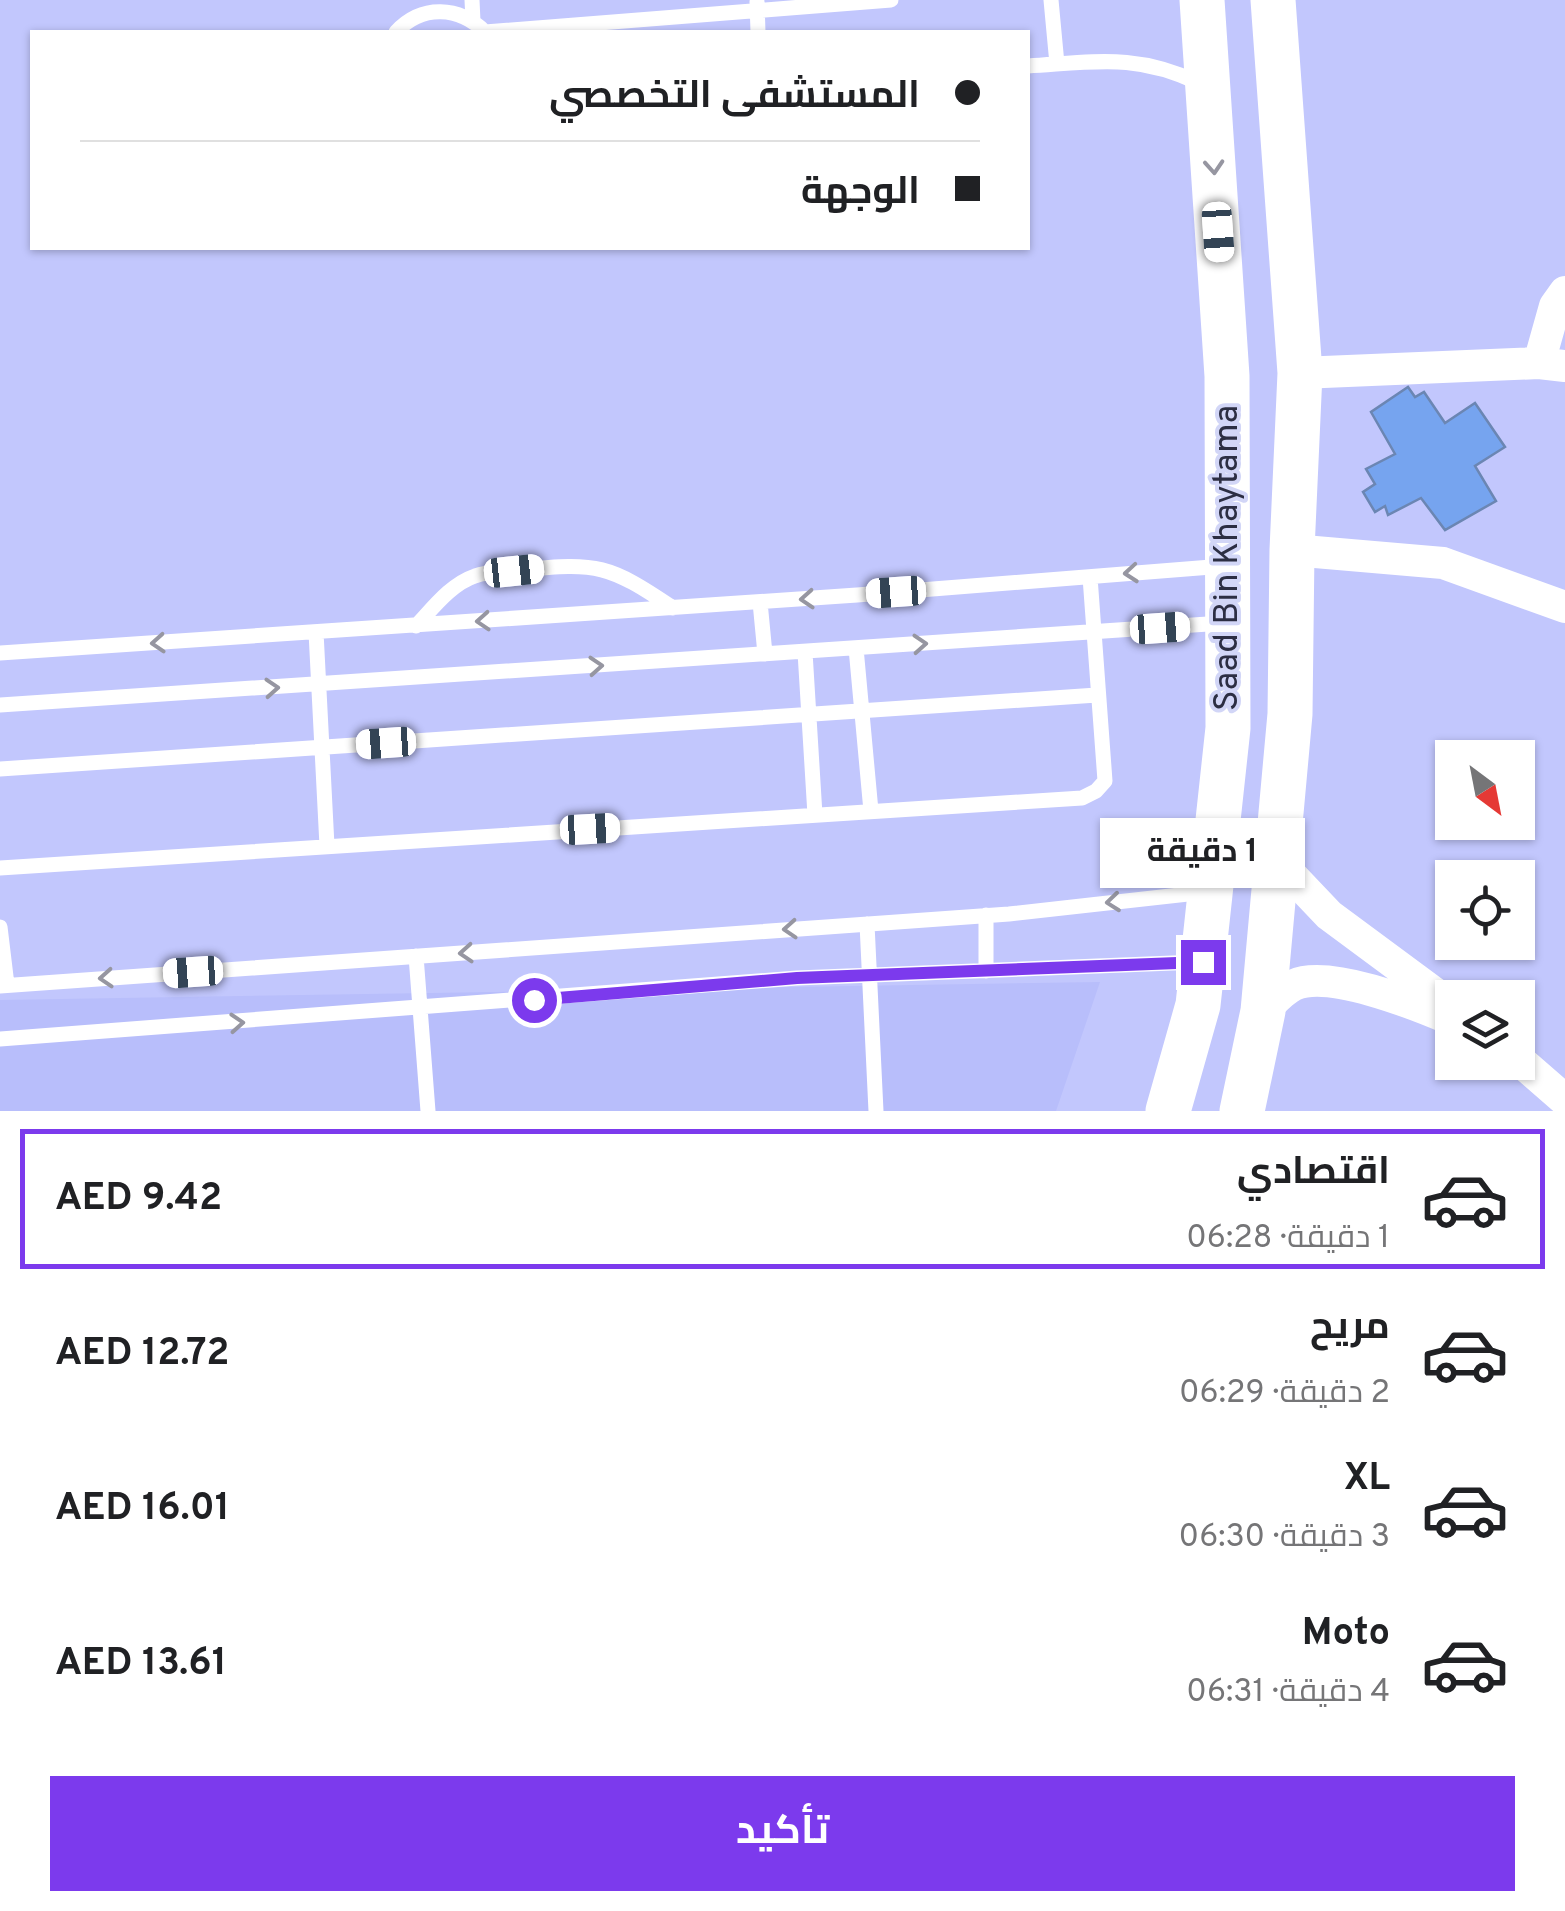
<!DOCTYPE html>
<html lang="ar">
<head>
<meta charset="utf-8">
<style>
  :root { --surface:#fff; --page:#f6f6f6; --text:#202124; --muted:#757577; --line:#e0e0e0; --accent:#7c3aed }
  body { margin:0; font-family:Overpass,Cairo,sans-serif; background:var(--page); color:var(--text); direction:rtl; height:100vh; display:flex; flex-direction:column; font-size:38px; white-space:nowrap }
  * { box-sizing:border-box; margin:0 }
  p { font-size:32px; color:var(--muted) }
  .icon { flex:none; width:55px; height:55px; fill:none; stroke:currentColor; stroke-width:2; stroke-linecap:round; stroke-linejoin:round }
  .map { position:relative; height:1111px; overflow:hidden; direction:ltr }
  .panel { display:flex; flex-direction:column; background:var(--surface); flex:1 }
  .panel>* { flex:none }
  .hud { position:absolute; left:30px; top:30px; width:1000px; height:220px; border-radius:0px; box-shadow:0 2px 8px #0004; direction:rtl; display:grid; align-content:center; height:220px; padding:0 50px; background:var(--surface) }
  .needle { width:65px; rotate:148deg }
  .buttons { position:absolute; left:1435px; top:740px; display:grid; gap:20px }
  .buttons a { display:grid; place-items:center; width:100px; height:100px; border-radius:0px; background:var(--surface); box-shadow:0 2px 8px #0004; font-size:50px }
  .end { position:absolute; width:45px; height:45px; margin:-22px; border:12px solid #7c3aed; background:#fff; box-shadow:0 0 0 5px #fff }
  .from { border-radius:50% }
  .bubble { position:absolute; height:70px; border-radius:0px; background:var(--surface); box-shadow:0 2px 8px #0004; font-size:32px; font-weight:700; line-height:70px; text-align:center; direction:rtl }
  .car { position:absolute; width:30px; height:60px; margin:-30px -15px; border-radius:12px; box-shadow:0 0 8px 2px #0007; background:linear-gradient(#fff 24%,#345 0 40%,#fff 0 76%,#345 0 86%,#fff 0) }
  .hud b { display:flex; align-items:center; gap:35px; height:95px; font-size:38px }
  .hud b+b { border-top:2px solid var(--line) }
  .hud i { width:25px; height:25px; background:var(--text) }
  ul { padding:18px 0 0; list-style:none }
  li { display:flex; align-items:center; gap:30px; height:140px; margin:0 20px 15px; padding:0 30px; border:5px solid transparent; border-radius:0px }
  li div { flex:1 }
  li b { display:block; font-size:38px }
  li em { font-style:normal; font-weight:700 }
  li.current { border-color:var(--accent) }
  li>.icon { width:90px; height:90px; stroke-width:1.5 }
  .primary-button { display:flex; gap:20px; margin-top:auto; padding:20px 50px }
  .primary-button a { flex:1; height:115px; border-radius:0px; background:var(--accent); color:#fff; font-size:40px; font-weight:700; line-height:115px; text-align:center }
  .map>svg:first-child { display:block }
</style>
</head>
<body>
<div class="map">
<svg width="1565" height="1111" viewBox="0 0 1565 1111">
  <rect width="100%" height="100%" fill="#c2c7fd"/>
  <!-- built -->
  <path fill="#b8befb" d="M1100,982L1056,1111H0V1000Z"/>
  <!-- building -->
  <path fill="#76a4ef" stroke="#6b86b3" stroke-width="2.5" d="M1408,387L1415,397L1424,392L1445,423L1475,403L1505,447L1475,466L1496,501L1445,530L1421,498L1388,515L1385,506L1375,512L1363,492L1375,484L1366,469L1395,454L1371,412Z"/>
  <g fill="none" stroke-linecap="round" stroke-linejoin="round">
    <!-- lane -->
    <path stroke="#fff" stroke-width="15" d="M472,0L473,21
      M1051,0L1057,64
      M757,2L758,32
      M396,32C422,4 459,6 485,32
      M485,32L891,0
      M1028,66C1095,62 1136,53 1199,83
      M760,602L765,654
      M416,626C433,608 451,584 475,576C488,571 507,572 521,570C598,562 609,565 673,608
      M316,632L327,846
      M856,648L871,811
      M805,652L815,815
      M0,653L857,595L1224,566
      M0,705L1223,623
      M0,769L1097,695
      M0,868L1082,798L1096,791L1105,781L1090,577
      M986,915V971
      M867,924L876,1111
      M0,927L7,985
      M416,956L428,1111
      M0,986L1009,914L1206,892
      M0,1039L797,978L1198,962"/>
    <!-- street -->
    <path stroke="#fff" stroke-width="32" d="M1539,363L1555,306L1565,292
      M1300,373L1539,363L1565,366
      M1292,550L1443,563L1565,607
      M1280,845L1290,874L1329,915L1452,1006
      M1263,1011C1272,1003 1283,990 1294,985C1328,969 1415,1004 1448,1018
      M1518,1059L1565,1100"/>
    <!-- secondary -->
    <path stroke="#fff" stroke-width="45" d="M1168,1111L1198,1005L1228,728L1227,376L1202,0
      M1242,1111L1263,1011L1290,714L1292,550L1300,373L1273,0"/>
  </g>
  <!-- one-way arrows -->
  <defs><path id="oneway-chevron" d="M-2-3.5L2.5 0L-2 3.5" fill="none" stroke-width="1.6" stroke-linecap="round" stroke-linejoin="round" transform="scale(2.5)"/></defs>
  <g stroke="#9696a1">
    <use href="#oneway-chevron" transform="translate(1214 167) rotate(86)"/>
    <use href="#oneway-chevron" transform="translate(1131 573) rotate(175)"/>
    <use href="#oneway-chevron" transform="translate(807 599) rotate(176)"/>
    <use href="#oneway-chevron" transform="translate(483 621) rotate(176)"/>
    <use href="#oneway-chevron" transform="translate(158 643) rotate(176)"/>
    <use href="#oneway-chevron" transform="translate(920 644) rotate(-4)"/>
    <use href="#oneway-chevron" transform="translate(596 666) rotate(-4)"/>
    <use href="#oneway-chevron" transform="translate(272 688) rotate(-4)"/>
    <use href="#oneway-chevron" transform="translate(1113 902) rotate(174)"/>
    <use href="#oneway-chevron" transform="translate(790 929) rotate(176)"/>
    <use href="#oneway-chevron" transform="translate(466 953) rotate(176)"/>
    <use href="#oneway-chevron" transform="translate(106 978) rotate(176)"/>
    <use href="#oneway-chevron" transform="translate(237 1023) rotate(-4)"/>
  </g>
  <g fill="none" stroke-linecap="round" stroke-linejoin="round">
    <!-- route -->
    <path stroke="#7c3aed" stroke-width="12" d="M534,1000L797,978L1203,962"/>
  </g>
  <g text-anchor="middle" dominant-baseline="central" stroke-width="8" stroke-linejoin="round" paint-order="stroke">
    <!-- street labels -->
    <g font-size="35" fill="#2c2e43" stroke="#d2d6f7">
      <text transform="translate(1228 558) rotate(-90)">Saad Bin Khaytama</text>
    </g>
  </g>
</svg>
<div class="buttons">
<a><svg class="needle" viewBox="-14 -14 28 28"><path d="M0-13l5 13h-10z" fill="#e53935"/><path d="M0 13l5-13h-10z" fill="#757577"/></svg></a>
<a><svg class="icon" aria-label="locate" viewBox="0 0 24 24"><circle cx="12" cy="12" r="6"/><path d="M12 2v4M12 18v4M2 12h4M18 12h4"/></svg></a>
<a><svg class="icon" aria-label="layers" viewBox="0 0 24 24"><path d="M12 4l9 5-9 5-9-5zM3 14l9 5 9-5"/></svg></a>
</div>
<i class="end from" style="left:534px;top:1000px"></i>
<i class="end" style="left:1203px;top:962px"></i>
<div class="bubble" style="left:1100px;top:818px;width:205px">1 دقيقة</div>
<i class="car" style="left:1218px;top:232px;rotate:176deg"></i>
<i class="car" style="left:514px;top:571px;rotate:84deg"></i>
<i class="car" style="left:896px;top:592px;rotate:266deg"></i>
<i class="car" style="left:1160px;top:628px;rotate:86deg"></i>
<i class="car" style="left:386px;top:743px;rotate:266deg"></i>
<i class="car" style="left:590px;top:829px;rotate:87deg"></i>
<i class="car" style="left:193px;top:972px;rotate:266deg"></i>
<div class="hud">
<b><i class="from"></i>المستشفى التخصصي</b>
<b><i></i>الوجهة</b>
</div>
</div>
<section class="panel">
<ul>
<li class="current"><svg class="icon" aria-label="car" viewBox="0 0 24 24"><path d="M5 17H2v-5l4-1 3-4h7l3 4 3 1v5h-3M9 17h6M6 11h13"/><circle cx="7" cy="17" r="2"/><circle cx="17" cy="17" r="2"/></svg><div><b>اقتصادي</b><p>1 دقيقة · 06:28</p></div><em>AED 9.42</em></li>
<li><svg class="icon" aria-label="car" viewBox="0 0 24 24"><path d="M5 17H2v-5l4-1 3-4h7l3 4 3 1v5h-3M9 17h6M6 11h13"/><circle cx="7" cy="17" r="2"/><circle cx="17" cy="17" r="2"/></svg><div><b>مريح</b><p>2 دقيقة · 06:29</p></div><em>AED 12.72</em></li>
<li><svg class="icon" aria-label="car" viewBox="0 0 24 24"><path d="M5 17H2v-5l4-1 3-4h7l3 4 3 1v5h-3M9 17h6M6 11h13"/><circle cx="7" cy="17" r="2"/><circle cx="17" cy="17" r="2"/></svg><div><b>XL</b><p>3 دقيقة · 06:30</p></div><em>AED 16.01</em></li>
<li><svg class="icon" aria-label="car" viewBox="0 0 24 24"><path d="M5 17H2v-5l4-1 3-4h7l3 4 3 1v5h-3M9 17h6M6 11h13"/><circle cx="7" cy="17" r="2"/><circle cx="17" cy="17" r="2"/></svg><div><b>Moto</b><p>4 دقيقة · 06:31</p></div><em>AED 13.61</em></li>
</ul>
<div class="primary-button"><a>تأكيد</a></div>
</section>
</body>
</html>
